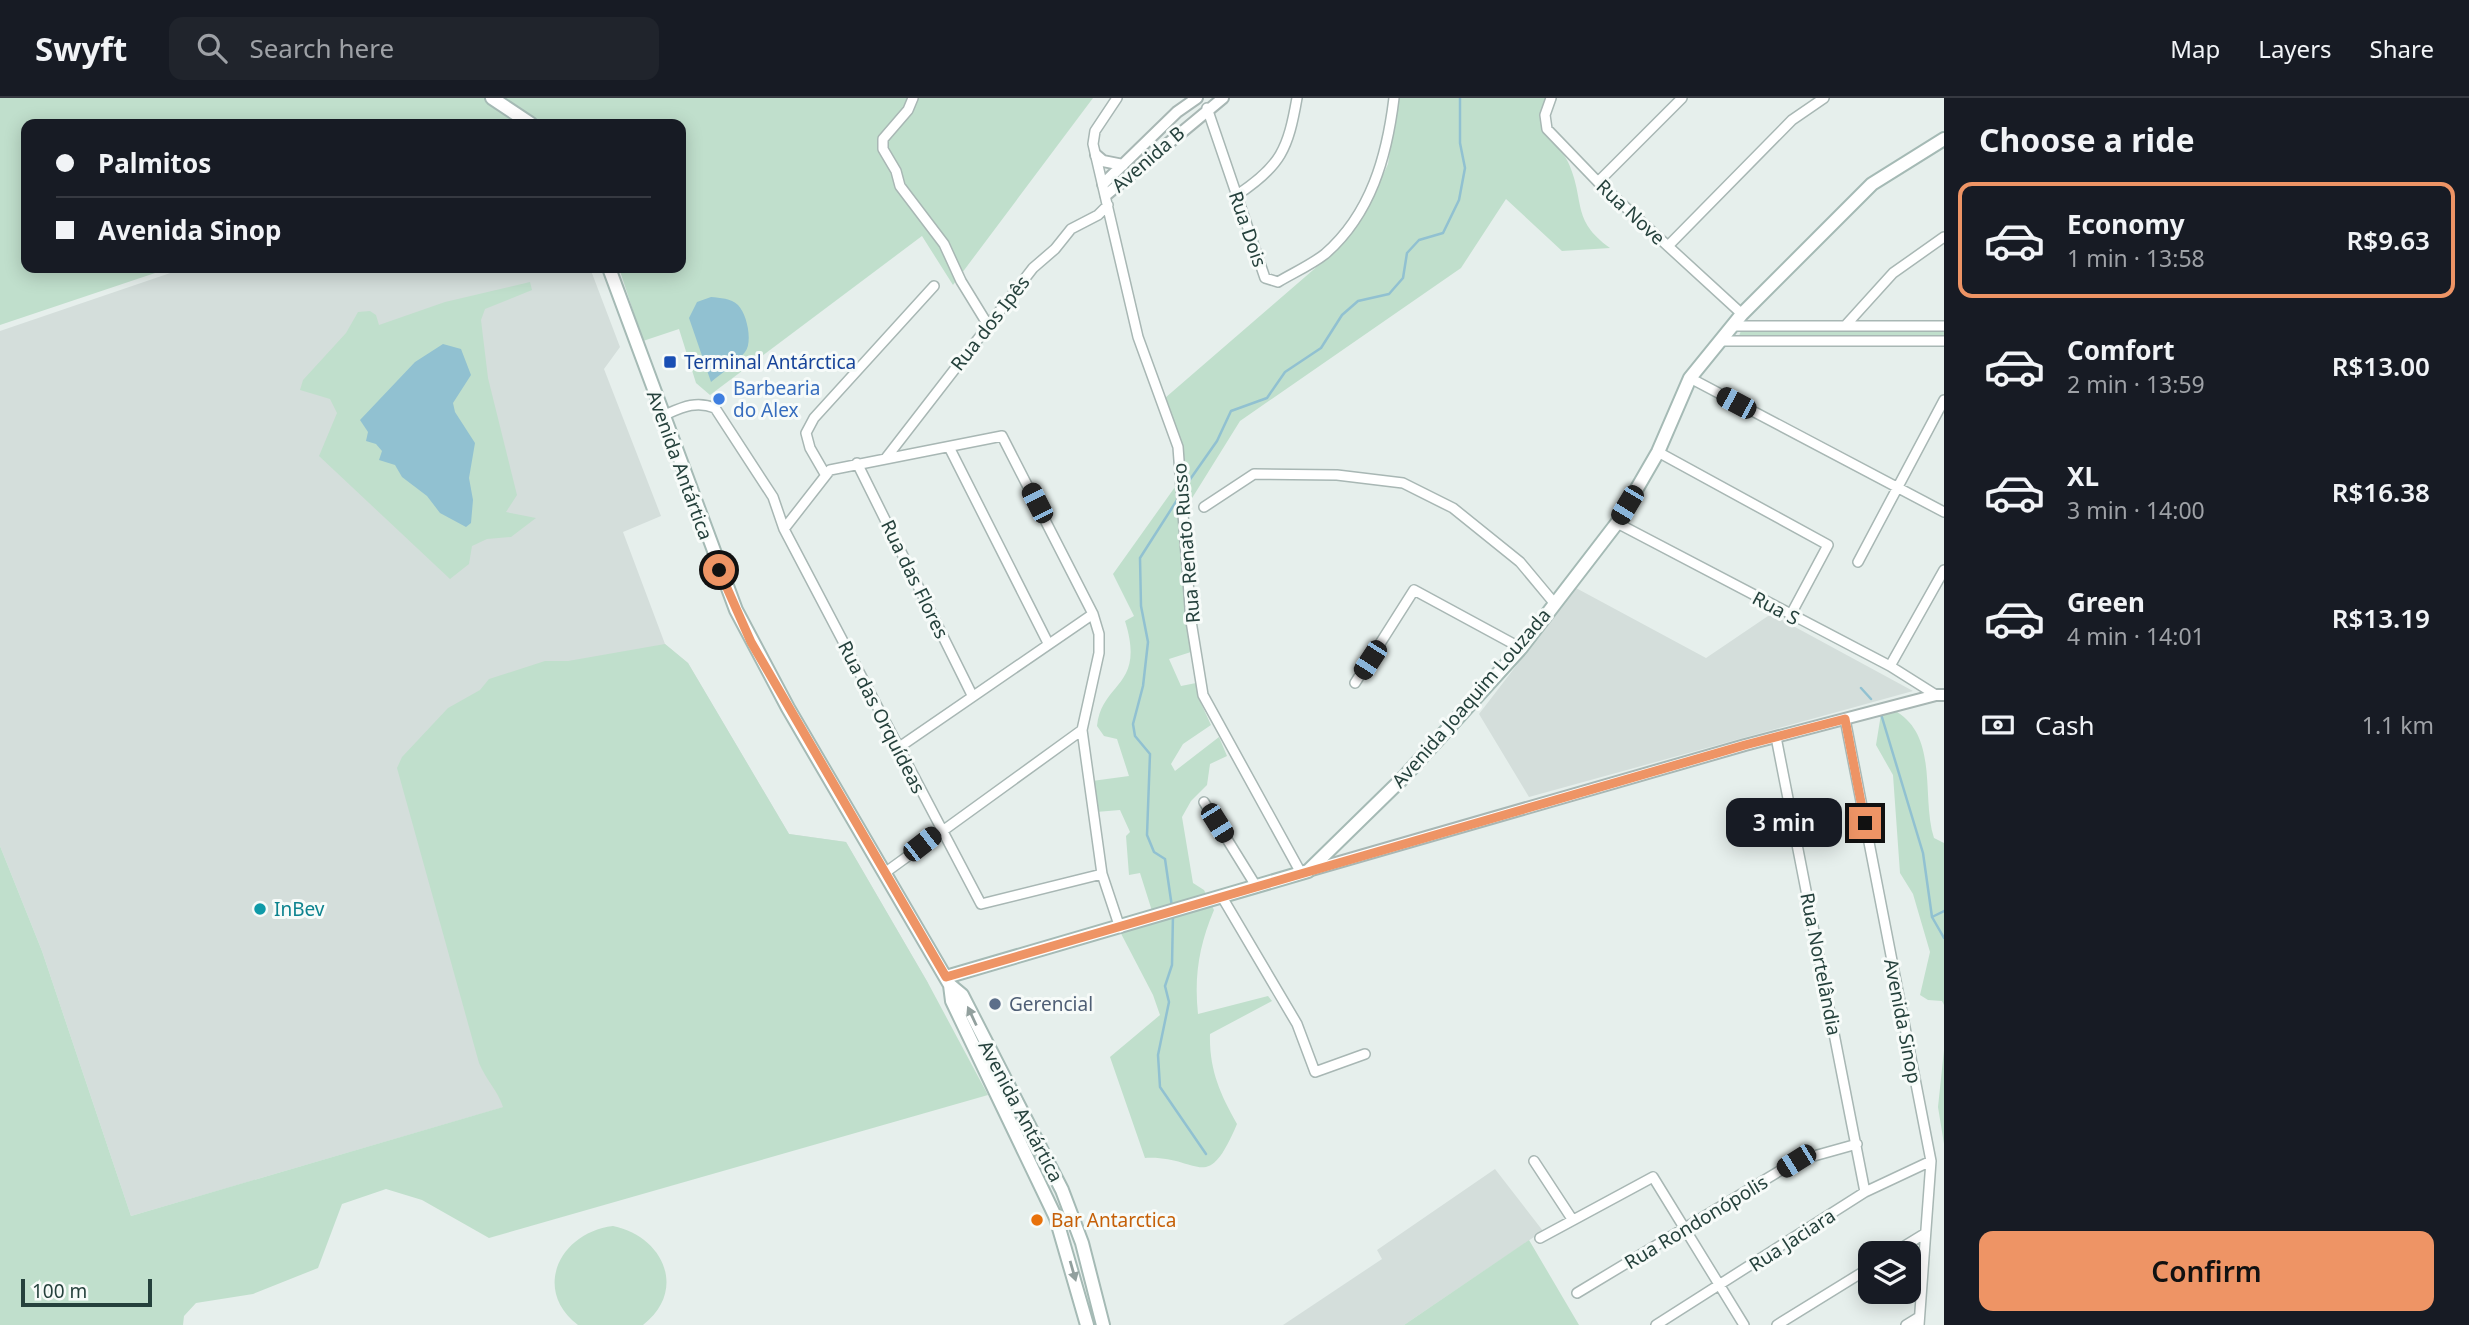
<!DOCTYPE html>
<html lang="en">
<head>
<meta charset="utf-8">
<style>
  :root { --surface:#171b24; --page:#20242c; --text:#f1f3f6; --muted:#9ea1a6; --line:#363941; --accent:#ee9465 }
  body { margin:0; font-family:"Noto Sans",sans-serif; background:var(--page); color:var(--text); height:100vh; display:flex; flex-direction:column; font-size:26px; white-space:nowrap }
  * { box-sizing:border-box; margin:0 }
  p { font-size:23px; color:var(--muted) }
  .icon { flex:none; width:38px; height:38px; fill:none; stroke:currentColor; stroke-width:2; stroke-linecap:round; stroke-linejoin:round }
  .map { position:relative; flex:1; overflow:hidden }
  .side { display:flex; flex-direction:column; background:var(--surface); width:525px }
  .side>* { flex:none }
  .top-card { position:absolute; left:21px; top:21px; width:665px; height:154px; border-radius:14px; box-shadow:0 4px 18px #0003; display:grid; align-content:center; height:154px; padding:0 35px; background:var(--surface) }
  .controls { position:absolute; left:1858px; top:1143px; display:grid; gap:14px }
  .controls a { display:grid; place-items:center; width:63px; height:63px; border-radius:14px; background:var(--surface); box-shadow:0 4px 18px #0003; font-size:35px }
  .scale { position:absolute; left:21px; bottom:18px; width:131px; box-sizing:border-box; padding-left:7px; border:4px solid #25413c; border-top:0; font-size:19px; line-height:24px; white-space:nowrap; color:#25413c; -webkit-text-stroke:5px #f7fbf9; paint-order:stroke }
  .end { position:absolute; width:32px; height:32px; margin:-16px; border:9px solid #ee9465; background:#111; box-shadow:0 0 0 4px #111 }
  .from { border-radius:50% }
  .bubble { position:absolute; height:49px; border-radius:14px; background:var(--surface); box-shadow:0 4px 18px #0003; font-size:23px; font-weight:600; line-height:49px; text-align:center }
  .car { position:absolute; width:21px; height:42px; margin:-21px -10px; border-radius:9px; box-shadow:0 0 5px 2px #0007; background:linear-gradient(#222 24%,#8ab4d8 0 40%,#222 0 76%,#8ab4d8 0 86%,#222 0) }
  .top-card b { display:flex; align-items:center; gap:24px; height:66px; font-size:26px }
  .top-card b+b { border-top:2px solid var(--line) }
  .top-card i { width:18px; height:18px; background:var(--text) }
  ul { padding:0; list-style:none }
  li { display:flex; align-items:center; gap:21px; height:116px; margin:0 14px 10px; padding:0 21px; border:4px solid transparent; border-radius:14px }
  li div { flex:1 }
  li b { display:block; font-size:26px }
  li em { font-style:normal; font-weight:600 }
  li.on { border-color:var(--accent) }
  li>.icon { width:63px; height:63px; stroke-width:1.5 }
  h2 { padding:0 35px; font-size:32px; line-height:84px }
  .pay { display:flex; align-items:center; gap:18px; height:77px; padding:0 35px; font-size:26px }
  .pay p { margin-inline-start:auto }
  .primary-button { display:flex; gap:14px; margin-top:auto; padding:14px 35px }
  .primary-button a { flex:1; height:80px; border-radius:14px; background:var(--accent); color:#111; font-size:28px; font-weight:600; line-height:80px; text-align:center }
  header { display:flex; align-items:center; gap:42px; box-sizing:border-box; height:98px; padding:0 35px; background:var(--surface); border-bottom:2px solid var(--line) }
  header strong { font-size:33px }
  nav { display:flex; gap:38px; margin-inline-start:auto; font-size:24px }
  .search { width:490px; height:63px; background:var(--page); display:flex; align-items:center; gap:18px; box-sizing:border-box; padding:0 24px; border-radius:14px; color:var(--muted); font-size:26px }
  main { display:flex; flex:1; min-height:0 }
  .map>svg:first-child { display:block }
</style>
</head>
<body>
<header>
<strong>Swyft</strong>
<div class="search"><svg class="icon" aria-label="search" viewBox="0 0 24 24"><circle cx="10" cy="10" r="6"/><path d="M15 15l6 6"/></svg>Search here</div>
<nav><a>Map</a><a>Layers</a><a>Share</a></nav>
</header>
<main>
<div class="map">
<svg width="1944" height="1227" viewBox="0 0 1944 1227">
  <rect width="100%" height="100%" fill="#e6efec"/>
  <!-- built -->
  <path fill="#d4dedb" d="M185,170H590L620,249L604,271L661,418L623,434L665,546L688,565L789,736L846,744L928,885L131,1118L42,853L0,748V233Z
    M1576,490L1706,560L1771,516L1913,593L1529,699L1479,616Z
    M1495,1071L1543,1133L1404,1227H1283L1382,1161L1377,1152Z"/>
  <!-- green -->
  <path fill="#c0dfcc" d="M0,0H1093L953,187L922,138L710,297L696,285L679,231L643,243L619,170H681V26H26V170H170L0,227Z
    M1398,0H1545L1541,29C1548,42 1562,51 1568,64C1586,103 1570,121 1610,150L1562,153L1506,101L1461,170L1240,323L1189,405L1183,352L1165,300L1342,147L1369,107L1388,66Z
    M530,184L532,192L485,211L481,222L488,280L517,397L506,414L536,420L511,439L487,441L472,448L469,466L450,481L319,358L337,315L330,301L300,292L303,282L346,235L358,214L370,213L376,217L379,227L445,204Z
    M1742,230H1944V241L1739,238Z
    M1175,389L1191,554L1169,561L1181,588L1196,585L1199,601L1211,627L1183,646L1171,666L1175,673L1219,639L1227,658L1210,666L1207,687L1191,703L1182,719L1193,785L1204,792L1214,812C1199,847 1194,879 1198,916L1268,898L1272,903L1210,936C1209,971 1220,996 1237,1026C1206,1099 1200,1057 1145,1060L1110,959L1160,917L1153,897L1115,824L1152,813L1140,775L1129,777L1126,738L1130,734L1120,712L1096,714L1092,683L1129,678L1117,641L1104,638L1097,628C1102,583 1146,590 1125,523L1134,518L1113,476Z
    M665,546L688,565L789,736L846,744L928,885L988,997L489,1140L422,1102L386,1091L342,1106L318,1170L253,1196L196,1205L184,1218L183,1227H0V748L42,853L131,1118L503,1009C498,993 486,982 479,965L397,670L402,659L448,610L480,592L489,581L545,563H568Z
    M1897,614C1939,640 1921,700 1934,740L1944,745V907L1942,903L1928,902L1920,897L1930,854L1913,796L1900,775L1893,677L1876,647L1881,616Z
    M1944,952V1046L1938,1009Z
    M613,1128C663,1138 688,1192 643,1227H578C531,1191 561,1134 613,1128Z
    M1529,1142L1579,1227H1404Z"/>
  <!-- water -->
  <path fill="#91c1d1" d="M711,199C720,200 731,200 738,207C747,216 753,244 745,254C737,265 722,275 711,284L689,220L697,204Z
    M443,246L461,251L471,277L453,305L455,314L475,345L469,380L473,402L471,425L466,429L440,415L427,398L402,379L395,367L379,362L382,353L376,346L366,343L368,334L360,322L415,264Z"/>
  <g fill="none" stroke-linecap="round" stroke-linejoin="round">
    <!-- stream -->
    <path stroke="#91c1d1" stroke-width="2.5" d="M1184,390L1217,343L1231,313L1267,300L1285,274L1321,250L1342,217L1358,203L1389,196L1403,180L1407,155L1419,142L1443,135L1459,102L1465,70L1460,45V0
      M1861,590L1871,601
      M1881,616L1923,755L1932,819L1944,840
      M1172,809L1165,761L1154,754L1147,737L1150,656L1135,638L1133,626L1143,588L1148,544L1141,508L1140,460L1179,399
      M1173,816L1172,867L1165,888L1169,904L1158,957L1160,989L1206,1056
      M1932,819L1944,813"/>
    <defs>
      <path id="minor" d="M913,0L908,12L883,41V51L896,73L900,88L944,146L961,183L988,227
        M1117,0L1095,33L1093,46L1138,239L1178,349L1191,523L1203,597L1301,775
        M1551,0L1545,17L1547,31L1598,84L1742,216
        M1207,10L1265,180L1278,184C1293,175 1311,167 1325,156C1371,116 1387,58 1394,0
        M1598,84L1682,0
        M1237,97C1281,68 1288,51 1297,0
        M1668,148L1792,22L1824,0
        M1732,228H1944
        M1845,228L1893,175L1944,139
        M1722,243H1944
        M1690,280L1944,414
        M662,318C681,310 695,302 715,310L773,399L784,431L981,806L1102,776
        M949,349L1048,545
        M1658,354L1828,447L1790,518
        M886,360L1033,170L1055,151L1071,131L1098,117L1108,107
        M857,365L972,597
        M825,376L810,350L806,335L814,320L934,188
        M1204,409L1254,376L1337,377L1403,385L1453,410L1520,464L1555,506
        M1617,425L1890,568L1936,597
        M784,431L830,372L1002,338L1093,516L1099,536V555L1082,632L1102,776L1120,830
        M1858,464L1944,302
        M1890,568L1944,472
        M1355,585L1414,492L1521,550
        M1845,621L1931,1063L1919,1227
        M1776,639L1865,1094
        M898,650L1093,516
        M1204,704L1256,788
        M886,774L1082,632
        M1222,799L1297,926L1315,974L1365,956
        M1534,1063L1572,1121
        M1540,1140L1653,1079L1744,1227
        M1893,1155L1924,1136
        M1577,1195L1796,1063L1857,1046
        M1656,1227L1865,1094L1931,1063
        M1777,1227L1871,1169
        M1906,1227L1919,1219"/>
      <path id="tertiary" d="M1096,57L1103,63L1123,67
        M1103,86L1177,14L1197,0
        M1106,97L1223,0
        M1308,773L1745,647L1936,597H1944"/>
      <path id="secondary" d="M492,0L531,26
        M609,170L736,512L788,610L950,887L962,897L1062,1092L1082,1145L1103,1227
        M946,879L1308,773L1404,679L1521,550L1617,425L1658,354L1690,280L1742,216L1872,86L1944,41
        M950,887L952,903L1056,1120L1087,1227"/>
    </defs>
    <!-- minor casing -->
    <use href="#minor" stroke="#a8b7b4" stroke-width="12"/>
    <!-- tertiary casing -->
    <use href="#tertiary" stroke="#a8b7b4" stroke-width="14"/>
    <!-- secondary casing -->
    <use href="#secondary" stroke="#a5bab5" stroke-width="16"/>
    <!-- minor -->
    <use href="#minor" stroke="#fff" stroke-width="9"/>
    <!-- tertiary -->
    <use href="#tertiary" stroke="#fff" stroke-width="10"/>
    <!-- secondary -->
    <use href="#secondary" stroke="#fff" stroke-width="12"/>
  </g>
  <!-- one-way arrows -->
  <defs><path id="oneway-solid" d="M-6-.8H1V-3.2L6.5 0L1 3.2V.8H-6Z" transform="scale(1.75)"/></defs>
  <g fill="#92a09e">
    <use href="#oneway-solid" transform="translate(972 918) rotate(-115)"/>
    <use href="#oneway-solid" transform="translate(1073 1173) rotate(74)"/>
  </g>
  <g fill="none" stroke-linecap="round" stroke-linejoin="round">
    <!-- route -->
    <path stroke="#ee9465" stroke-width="9" d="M719,472L751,544L946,879L1745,647L1845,621L1865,725"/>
  </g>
  <!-- markers -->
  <rect fill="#1a4fb4" stroke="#f7fbf9" stroke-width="2.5" x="663" y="257" width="14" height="14" rx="3.5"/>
  <circle fill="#3f7fe0" stroke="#f7fbf9" stroke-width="2.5" cx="719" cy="301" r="7"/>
  <circle fill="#0f9aa8" stroke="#f7fbf9" stroke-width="2.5" cx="260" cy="811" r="7"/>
  <circle fill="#5c6f8a" stroke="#f7fbf9" stroke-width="2.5" cx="995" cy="906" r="7"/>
  <circle fill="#e8710a" stroke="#f7fbf9" stroke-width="2.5" cx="1037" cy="1122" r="7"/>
  <g text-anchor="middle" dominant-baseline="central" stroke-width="6" stroke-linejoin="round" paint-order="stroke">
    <!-- street labels -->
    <g font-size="19" fill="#25413c" stroke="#f7fbf9">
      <text transform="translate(1148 61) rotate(-41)">Avenida B</text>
      <text transform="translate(1631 114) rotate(43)">Rua Nove</text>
      <text transform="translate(1248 131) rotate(71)">Rua Dois</text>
      <text transform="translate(990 225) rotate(-52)">Rua dos Ipês</text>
      <text transform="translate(680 367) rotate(70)">Avenida Antártica</text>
      <text transform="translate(1186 445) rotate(-95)">Rua Renato Russo</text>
      <text transform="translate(915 481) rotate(64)">Rua das Flores</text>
      <text transform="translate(1776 510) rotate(28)">Rua S</text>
      <text transform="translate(1471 600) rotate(-49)">Avenida Joaquim Louzada</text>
      <text transform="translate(882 619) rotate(63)">Rua das Orquídeas</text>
      <text transform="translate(1821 866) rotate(79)">Rua Nortelândia</text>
      <text transform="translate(1903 923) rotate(79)">Avenida Sinop</text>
      <text transform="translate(1021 1013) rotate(62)">Avenida Antártica</text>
      <text transform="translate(1696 1124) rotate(-31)">Rua Rondonópolis</text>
      <text transform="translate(1792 1142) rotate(-33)">Rua Jaciara</text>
    </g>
    <!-- transit labels -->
    <g font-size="19" fill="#164399" stroke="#f7fbf9" text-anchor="start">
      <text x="684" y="264">Terminal Antárctica</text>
    </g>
    <!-- shop labels -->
    <g font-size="19" fill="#366cbe" stroke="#f7fbf9" text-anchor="start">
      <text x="733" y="290">Barbearia<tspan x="733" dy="22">do Alex</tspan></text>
    </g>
    <!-- culture labels -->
    <g font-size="19" fill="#0d838f" stroke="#f7fbf9" text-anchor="start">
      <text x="274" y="811">InBev</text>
    </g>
    <!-- service labels -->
    <g font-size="19" fill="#4e5e75" stroke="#f7fbf9" text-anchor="start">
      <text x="1009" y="906">Gerencial</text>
    </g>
    <!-- food labels -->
    <g font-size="19" fill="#c56008" stroke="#f7fbf9" text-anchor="start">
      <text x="1051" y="1122">Bar Antarctica</text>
    </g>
  </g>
</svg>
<div class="controls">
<a><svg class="icon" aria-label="layers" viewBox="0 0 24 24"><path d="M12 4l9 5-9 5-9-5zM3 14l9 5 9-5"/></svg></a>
</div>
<div class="scale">100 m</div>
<i class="end from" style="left:719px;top:472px"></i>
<i class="end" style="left:1865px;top:725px"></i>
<div class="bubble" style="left:1726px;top:700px;width:116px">3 min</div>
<i class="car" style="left:1736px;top:305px;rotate:298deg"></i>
<i class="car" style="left:1037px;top:405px;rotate:333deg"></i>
<i class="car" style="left:1627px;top:407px;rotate:211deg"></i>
<i class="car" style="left:1370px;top:562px;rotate:213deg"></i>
<i class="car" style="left:1217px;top:725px;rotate:148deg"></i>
<i class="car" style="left:922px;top:746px;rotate:52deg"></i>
<i class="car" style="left:1796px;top:1063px;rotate:238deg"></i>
<div class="top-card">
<b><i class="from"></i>Palmitos</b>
<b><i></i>Avenida Sinop</b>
</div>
</div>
<section class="side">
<h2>Choose a ride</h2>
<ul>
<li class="on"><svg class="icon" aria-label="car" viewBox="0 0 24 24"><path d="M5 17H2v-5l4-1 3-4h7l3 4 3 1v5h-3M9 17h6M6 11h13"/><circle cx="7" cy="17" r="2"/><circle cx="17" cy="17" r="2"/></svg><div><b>Economy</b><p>1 min · 13:58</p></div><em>R$9.63</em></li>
<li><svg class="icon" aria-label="car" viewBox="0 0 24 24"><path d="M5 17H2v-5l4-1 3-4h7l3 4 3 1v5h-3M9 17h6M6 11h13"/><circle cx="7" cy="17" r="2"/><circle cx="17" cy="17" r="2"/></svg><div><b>Comfort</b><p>2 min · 13:59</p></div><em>R$13.00</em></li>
<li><svg class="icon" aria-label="car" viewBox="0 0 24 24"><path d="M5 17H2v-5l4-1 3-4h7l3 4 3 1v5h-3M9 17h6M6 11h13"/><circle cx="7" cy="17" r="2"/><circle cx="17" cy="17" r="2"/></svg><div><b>XL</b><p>3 min · 14:00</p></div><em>R$16.38</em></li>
<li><svg class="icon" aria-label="car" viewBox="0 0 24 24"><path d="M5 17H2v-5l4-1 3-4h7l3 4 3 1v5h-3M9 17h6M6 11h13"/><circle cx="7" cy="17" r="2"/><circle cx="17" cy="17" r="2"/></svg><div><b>Green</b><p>4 min · 14:01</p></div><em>R$13.19</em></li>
</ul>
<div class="pay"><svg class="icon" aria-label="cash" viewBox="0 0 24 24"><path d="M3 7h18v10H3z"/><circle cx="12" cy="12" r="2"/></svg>Cash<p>1.1 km</p></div>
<div class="primary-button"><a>Confirm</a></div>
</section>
</main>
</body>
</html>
